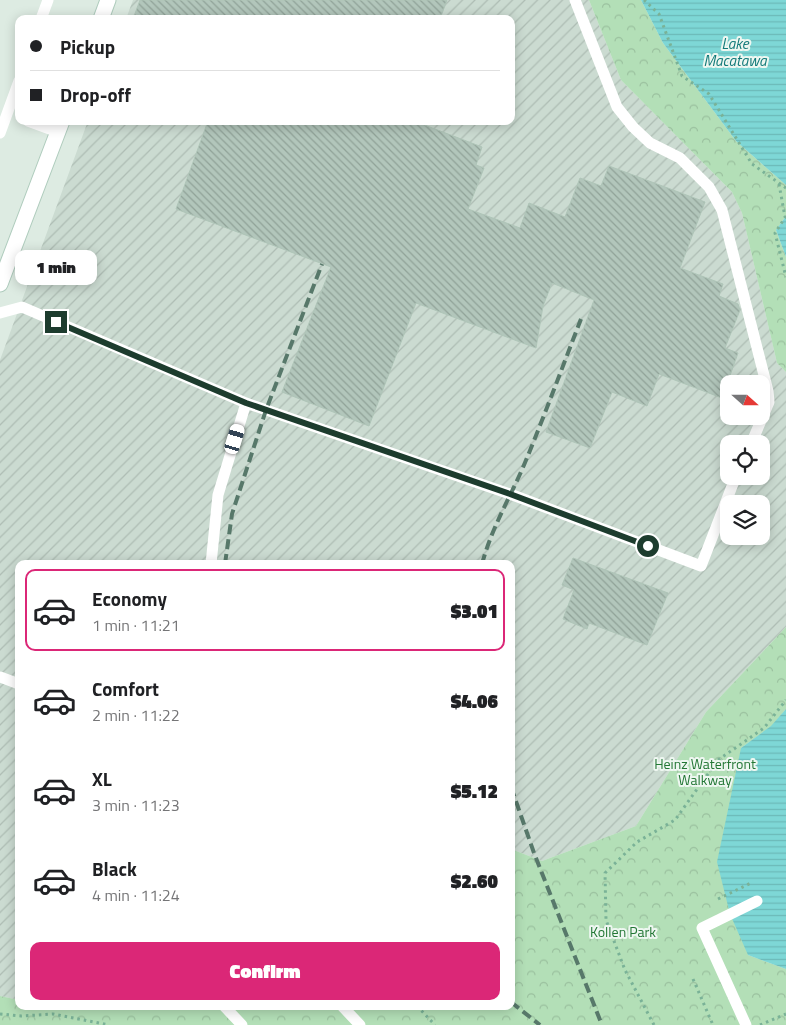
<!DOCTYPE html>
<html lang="en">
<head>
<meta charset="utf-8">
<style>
  :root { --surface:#fff; --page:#f6f6f6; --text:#202124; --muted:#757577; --line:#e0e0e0; --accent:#db2777 }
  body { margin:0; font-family:"Titillium Web",sans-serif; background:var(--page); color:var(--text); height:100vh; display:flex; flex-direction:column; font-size:19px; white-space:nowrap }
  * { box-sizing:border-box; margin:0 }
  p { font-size:16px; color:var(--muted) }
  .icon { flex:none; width:28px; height:28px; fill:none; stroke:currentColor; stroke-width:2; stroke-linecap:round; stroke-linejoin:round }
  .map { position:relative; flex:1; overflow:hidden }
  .sheet { position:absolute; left:15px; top:560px; width:500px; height:450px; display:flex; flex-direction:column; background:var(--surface); border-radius:10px; box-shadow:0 2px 12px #0003 }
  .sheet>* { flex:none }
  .hud { position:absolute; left:15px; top:15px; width:500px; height:110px; border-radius:10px; box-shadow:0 2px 12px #0003; display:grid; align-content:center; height:110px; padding:0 15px; background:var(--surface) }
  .needle { width:32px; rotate:111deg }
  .controls { position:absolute; left:720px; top:375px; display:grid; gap:10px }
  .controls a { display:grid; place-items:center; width:50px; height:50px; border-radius:10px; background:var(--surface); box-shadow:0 2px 12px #0003; font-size:25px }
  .end { position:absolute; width:22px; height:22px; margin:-11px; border:6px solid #1d3c2e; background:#fff; box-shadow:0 0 0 2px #fff }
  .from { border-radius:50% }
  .bubble { position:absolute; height:35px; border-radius:10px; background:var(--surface); box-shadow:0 2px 12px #0003; font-size:16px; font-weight:800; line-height:35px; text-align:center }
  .car { position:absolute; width:15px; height:30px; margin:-15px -8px; border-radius:6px; box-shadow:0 0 4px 1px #0007; background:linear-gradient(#fff 24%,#345 0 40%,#fff 0 76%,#345 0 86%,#fff 0) }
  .hud b { display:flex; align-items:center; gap:18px; height:48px; font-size:19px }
  .hud b+b { border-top:1px solid var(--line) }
  .hud i { width:12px; height:12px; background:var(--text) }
  ul { padding:9px 0 0; list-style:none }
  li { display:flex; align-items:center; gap:15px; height:82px; margin:0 10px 8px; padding:0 5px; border:2px solid transparent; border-radius:10px }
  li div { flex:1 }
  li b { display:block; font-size:19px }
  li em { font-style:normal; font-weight:800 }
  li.on { border-color:var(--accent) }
  li>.icon { width:45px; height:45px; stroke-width:1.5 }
  .action { display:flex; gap:10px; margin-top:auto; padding:10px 15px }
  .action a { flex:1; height:58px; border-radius:10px; background:var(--accent); color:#fff; font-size:20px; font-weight:800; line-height:58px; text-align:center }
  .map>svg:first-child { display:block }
</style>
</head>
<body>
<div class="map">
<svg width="786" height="1025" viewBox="0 0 786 1025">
  <defs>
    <pattern id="industrial-furrows" width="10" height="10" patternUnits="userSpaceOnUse" patternTransform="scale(1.25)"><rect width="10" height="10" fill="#cbdbd1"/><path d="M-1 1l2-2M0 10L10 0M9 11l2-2" fill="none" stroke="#aebdb4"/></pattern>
    <pattern id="park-crowns" width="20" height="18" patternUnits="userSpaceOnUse" patternTransform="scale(1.25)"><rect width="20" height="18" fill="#b3dfb7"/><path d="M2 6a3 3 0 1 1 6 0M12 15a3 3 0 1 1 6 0" fill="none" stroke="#9ac09e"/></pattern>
    <pattern id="water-rules" width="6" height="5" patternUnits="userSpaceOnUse" patternTransform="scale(1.25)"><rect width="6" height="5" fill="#7ed7d6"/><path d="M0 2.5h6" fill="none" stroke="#6cb9b8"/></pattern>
    <pattern id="building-back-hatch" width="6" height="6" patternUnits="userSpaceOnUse" patternTransform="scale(1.25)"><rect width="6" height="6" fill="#b2c6bb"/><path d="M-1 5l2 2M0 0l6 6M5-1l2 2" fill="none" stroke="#90a298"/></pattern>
  </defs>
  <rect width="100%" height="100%" fill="#ddebe2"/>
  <!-- industrial -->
  <path fill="url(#industrial-furrows)" fill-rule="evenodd" d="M133,0H589L621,80L732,192L742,213L777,363L786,372V627L706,712L636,826L542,861L511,849V564H19V1000L0,996V360L88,121H511V19H126ZM729,384H761V416H729ZM729,444H761V476H729ZM729,504H761V536H729Z"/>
  <!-- park -->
  <path fill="url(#park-crowns)" d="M589,0H641L663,43L736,141L786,185V216L776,230L786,257V372L777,363L742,213L732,192L621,80Z
    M786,627V709L772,726L741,748L748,955L786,969V1025H0V996L19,1000V1006L149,1008L150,1006H511V849L542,861L636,826L706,712Z"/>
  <!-- water -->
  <path fill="url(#water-rules)" d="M641,0H786V185L736,141L663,43Z
    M786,216V257L776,230Z
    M786,709V969L748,955L730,914L717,862L741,748L771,726Z"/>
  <!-- building -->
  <path fill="url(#building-back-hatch)" stroke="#afc5b8" d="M140,0H447L440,19H133Z
    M208,121H414L482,147L476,165L484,168L468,209L520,228L529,203L565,217L580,178L601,186L609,166L705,202L680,268L723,284L719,296L738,304L740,310L725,348L738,353L722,398L659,374L647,406L612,392L590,448L546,432L594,300L552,283L543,306L536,348L416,303L369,426L282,392L331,267L176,209Z
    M573,558L668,593L647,645L589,623L587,629L563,619L574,590L562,585Z"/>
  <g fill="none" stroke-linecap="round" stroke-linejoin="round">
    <defs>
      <path id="secondary" d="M101,19L108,0
        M0,284L62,121"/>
    </defs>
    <!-- secondary casing -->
    <use href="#secondary" stroke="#afccbd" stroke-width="17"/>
    <!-- path -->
    <path stroke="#7ab297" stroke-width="3" stroke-dasharray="2.5 4" stroke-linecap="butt" d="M644,0L659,14L682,76L709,94L752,164L786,188
      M779,184L785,217
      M786,216L775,233L786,277
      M718,899L753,882
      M693,979L713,1025
      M417,1006L435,1025
      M0,1014L21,1016L53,1014L109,1025
      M654,1025L625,970L606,920L605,873L637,842L675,820L718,760L764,728L786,700
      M760,1025L786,1014"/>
    <!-- lane -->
    <path stroke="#fff" stroke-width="11" d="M575,0L617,107L633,127L650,143L680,158L709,187L722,210L768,391L769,402L751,444
      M41,19L48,0
      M28,121L58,132
      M0,133L19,81
      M0,313L22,307L246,403L510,494L701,566L736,476
      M211,564L218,495L246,403
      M0,677L19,684
      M224,1006L242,1025
      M342,1006L360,1025
      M746,1025L702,928L757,901"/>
    <!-- secondary -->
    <use href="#secondary" stroke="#fff" stroke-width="15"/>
    <!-- rail -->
    <path stroke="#57786a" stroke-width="4" stroke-dasharray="10 5" stroke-linecap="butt" d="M225,564L232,514L266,410L322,264
      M482,564C492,527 509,500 524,465C544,417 562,368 581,319
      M511,787L534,853L602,1025
      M511,1002L540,1025"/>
  </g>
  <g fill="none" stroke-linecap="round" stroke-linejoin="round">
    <!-- route -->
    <path stroke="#1d3c2e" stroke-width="6" d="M56,322L246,403L510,494L648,546"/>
  </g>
  <g text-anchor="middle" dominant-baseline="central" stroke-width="4" stroke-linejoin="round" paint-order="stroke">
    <!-- park labels -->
    <g font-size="14" fill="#237735" stroke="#eef7f1">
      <text x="705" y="763">Heinz Waterfront<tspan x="705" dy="16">Walkway</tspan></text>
      <text x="623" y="931">Kollen Park</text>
    </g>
    <!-- water labels -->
    <g font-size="15" font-style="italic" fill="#117979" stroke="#eef7f1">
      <text x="735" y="43">Lake<tspan x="735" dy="17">Macatawa</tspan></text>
    </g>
  </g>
</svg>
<div class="controls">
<a><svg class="needle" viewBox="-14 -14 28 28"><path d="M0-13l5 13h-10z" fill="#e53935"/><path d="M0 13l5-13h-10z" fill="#757577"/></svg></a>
<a><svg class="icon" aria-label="locate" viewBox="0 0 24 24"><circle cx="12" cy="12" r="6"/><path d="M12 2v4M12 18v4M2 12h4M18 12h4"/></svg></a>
<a><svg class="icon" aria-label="layers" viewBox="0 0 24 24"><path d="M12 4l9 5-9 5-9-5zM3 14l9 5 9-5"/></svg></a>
</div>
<i class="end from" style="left:648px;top:546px"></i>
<i class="end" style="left:56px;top:322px"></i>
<div class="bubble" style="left:15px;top:250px;width:82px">1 min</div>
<i class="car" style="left:235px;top:439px;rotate:17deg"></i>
<div class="hud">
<b><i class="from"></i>Pickup</b>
<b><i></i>Drop-off</b>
</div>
<section class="sheet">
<ul>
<li class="on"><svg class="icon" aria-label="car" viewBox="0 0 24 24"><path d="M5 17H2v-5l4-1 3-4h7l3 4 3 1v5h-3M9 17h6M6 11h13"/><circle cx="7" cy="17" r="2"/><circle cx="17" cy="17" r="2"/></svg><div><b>Economy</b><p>1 min · 11:21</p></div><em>$3.01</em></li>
<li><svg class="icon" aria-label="car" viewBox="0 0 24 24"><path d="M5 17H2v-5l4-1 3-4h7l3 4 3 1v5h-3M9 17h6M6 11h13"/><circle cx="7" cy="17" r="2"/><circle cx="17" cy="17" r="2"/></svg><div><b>Comfort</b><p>2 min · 11:22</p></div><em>$4.06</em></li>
<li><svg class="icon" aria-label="car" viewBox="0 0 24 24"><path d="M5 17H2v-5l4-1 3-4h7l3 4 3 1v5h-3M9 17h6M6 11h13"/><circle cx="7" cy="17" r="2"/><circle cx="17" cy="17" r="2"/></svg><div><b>XL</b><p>3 min · 11:23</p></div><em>$5.12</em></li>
<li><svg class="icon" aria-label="car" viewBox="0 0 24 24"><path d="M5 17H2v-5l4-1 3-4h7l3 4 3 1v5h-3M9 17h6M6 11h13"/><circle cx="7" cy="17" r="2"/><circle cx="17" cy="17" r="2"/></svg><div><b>Black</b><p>4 min · 11:24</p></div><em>$2.60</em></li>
</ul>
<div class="action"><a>Confirm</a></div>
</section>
</div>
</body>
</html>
